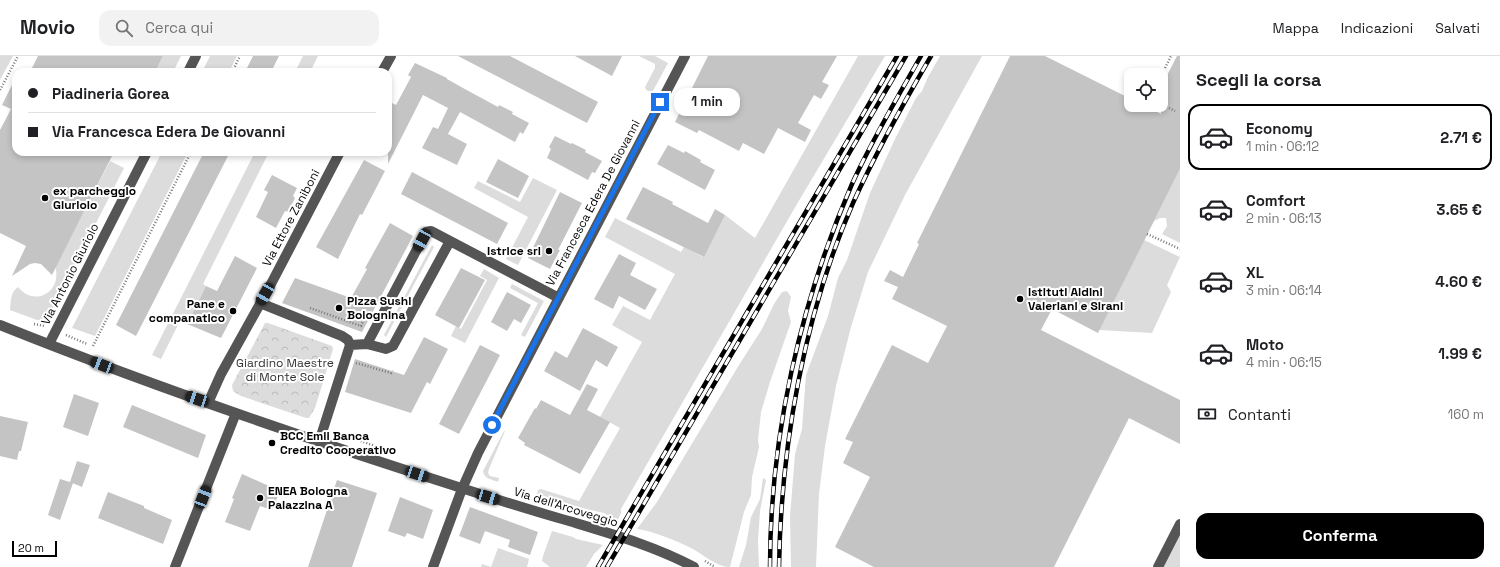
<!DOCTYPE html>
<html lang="it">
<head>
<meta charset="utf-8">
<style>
  :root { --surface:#fff; --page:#f2f2f2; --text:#202124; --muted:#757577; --line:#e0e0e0; --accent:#000 }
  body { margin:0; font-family:"Space Grotesk",sans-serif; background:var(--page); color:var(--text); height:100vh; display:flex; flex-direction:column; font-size:15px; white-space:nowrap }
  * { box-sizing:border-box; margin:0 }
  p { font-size:13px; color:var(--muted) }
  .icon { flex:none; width:22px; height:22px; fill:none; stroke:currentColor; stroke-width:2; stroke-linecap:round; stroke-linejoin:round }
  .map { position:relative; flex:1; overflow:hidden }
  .sheet { display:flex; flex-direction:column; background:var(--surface); width:320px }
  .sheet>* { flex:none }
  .top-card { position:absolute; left:12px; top:12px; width:380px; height:88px; border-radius:12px; box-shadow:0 2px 6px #0003; display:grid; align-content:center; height:88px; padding:0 16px; background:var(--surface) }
  .controls { position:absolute; left:1124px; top:12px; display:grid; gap:8px }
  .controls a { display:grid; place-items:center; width:44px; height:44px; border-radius:8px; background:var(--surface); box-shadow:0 2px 6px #0003; font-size:20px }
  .scale { position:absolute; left:12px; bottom:10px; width:45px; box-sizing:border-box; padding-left:4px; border:2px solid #000; border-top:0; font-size:11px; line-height:14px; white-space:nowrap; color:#000; -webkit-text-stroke:3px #fff; paint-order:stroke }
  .end { position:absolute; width:18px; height:18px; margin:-9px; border:5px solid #1a73e8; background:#fff; box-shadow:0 0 0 2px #fff }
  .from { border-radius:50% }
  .bubble { position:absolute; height:28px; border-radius:12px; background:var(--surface); box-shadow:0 2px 6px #0003; font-size:13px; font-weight:700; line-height:28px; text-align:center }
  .car { position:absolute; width:12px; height:24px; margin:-12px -6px; border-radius:5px; box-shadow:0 0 3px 1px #0007; background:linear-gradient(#222 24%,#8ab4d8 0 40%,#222 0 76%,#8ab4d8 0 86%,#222 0) }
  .top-card b { display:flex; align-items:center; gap:14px; height:38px; font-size:15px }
  .top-card b+b { border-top:1px solid var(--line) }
  .top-card i { width:10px; height:10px; background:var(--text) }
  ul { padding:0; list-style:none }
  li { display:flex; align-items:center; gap:12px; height:66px; margin:0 8px 6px; padding:0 8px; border:2px solid transparent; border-radius:12px }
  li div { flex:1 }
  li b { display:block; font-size:15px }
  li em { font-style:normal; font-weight:700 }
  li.current { border-color:var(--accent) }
  li>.icon { width:36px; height:36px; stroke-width:1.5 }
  h2 { padding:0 16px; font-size:18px; line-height:48px }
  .pay { display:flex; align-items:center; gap:10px; height:44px; padding:0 16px; font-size:15px }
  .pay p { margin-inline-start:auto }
  .primary-button { display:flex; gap:8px; margin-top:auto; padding:8px 16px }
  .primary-button a { flex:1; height:46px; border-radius:12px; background:var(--accent); color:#fff; font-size:16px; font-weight:700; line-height:46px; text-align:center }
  header { display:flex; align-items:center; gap:24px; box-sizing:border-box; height:56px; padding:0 20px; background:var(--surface); border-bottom:1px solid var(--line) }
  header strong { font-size:19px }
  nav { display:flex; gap:22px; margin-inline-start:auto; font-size:14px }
  .search { width:280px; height:36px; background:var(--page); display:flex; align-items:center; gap:10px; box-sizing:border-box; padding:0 14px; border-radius:12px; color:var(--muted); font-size:15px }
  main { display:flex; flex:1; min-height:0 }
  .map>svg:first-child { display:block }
</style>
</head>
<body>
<header>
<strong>Movio</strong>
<div class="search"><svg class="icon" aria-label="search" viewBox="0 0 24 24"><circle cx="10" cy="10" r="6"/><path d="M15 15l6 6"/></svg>Cerca qui</div>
<nav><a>Mappa</a><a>Indicazioni</a><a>Salvati</a></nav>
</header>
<main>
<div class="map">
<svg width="1180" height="511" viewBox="0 0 1180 511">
  <defs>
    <pattern id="park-crowns" width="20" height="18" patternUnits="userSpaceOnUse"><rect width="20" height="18" fill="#dcdcdc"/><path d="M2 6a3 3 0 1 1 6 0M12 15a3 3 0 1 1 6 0" fill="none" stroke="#bbb"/></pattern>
  </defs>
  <rect width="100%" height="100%" fill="#fff"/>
  <!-- grass -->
  <path fill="#dcdcdc" d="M0,0H13L0,24Z
    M163,0H181L173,16H155Z
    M210,0H237L229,16H202Z
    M303,0H318L310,16H295Z
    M639,0H655L668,7L653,35L650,36L646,34L645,31L655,12V8Z
    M858,0H885L797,148L621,453V457L617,465L604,457L582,452L537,438L538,434L541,433L579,445L620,372L600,361L642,286L612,269L623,250L650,264L675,218L605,181L615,162L681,196L684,191L703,201L725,159L755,182Z
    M940,0H982L905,139L868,216L851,271L836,330L825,390L819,438L816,511H791L790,460L795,398L802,373L806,319L828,260L838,222L847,204L870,137L895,83L916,42L922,35L928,21Z
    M162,96H188L95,280L72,272Z
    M255,96H269L203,228L206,230L187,268L180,265L161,303L152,299Z
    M110,105L124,112L49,260L44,264H37L10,254C11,245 10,237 18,231C35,252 63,235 55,210L58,206Z
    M1180,113V187L1162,178L1167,170L1166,162H1160L1154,165Z
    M533,122L557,134L518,209L506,203L528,161L474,132L478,125L520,146Z
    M1144,184L1180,201L1167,229L1171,236L1152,277L1099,274Z
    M432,189L434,191L386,281L384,279Z
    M484,213L499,222L465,287L451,280L456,270L461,273L487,224L480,220Z
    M512,228L544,245L525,281L521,279L538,247L510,232Z
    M787,235L791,241L788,255L791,266L770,326L761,356L758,384L759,391L752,421L751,439L744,456L730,511C716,511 703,498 691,492C674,484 656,476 637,473L657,446L739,309L762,273L774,248L782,236Z
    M504,375H505L489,413L488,417L490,420L499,422L498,426C491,423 484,423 483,415Z
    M763,422L766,424L760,455L758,485L759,511H739L746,489L751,461L760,443Z
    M1180,466V511H1159Z
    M552,475L573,481L576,483L603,489L594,498L586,511H550L542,505L543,500Z
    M498,492L529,503L527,511H481L482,508L491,511Z"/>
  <!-- park -->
  <path fill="url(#park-crowns)" d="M265,267H268L332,290L333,293L315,352L309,362H306L241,340L233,335L232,329Z"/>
  <!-- building -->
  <path fill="#c4c4c4" d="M38,0H163L155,16H30Z
    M253,0H279L271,16H245Z
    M458,0H510L598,46L587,67Z
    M575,0H622L612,20Z
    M708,0H837L822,26L829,29L821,43L814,39L798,67L811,74L805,86L778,72L764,98L743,87L739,95L699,74L697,77L675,66Z
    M1010,0H1045L1131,43V49H1144L1161,58V31L1177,0H1180V113L1098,277L1052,253L1041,274L1180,344V388L1129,362L1054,511H874L835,491L870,421L843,407L853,386L845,383L892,289L928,307L947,270L892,243L898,231L884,225L890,214L903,221L919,188L917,187Z
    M415,7L447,22V23L463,32L498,51L499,49L513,56L512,58L529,67L523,78L520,76L515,86L460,56L448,78L467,88L457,109L422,92L433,71L438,73L448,52L423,39L388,108V55L392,47L396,49L411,21L408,19Z
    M16,21V96H114L52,219L41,208L35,207L30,208L12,220L26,190L0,177V74L11,53L2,49Z
    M555,80L571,88L572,87L586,94L585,96L602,105L595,117L592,116L588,124L547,102L551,93L549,91Z
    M668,89L684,97L685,95L701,104L700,106L715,114L705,134L657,108Z
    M204,96H220L228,100L136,280L116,269Z
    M498,103L529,120L518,142L486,126Z
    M364,104L385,115L362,159L360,158L338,203L316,191Z
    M412,116L508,167L497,188L401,138Z
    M272,119L297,132L293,140L295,142L288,156L285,155L276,172L256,161L268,136L264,134Z
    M643,131L673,146L672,148L708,167L715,153L725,159L704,201L626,163Z
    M560,136L582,147L558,194H560L550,213L528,202Z
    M390,167L413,180L362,276L282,247L295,222L351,242L367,213L365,212Z
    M619,198L636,207L630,219L657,233L645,254L619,240L613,253L594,243Z
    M235,200L257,212L221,282L187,268L206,230L217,235Z
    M461,212L485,224L459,272L435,259Z
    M507,236L531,249L521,267L514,263L507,275L491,266Z
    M583,272L618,291L607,311L596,304L580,335L544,315L555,295L567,302Z
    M424,281L448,293L430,328L427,326L411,357L345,336L355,303L404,319Z
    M480,289L500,299L459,378L439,368Z
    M587,328L598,333L587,354L610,366L580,418L524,389L525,387L518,382L535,352L536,353L541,344L570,359Z
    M74,338L99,347L88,380L63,371Z
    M132,349L206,379L198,402L123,371Z
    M0,360L28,366L21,395H19L17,404L0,400Z
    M77,405L90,409L82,431L70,426Z
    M242,418L280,435L272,454L260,450L250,475L225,466L234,443L232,442Z
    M60,423L73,427L60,464L48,459Z
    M337,424L377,437L352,511H308Z
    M108,436L144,450V452L172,464L163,488L98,462Z
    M400,441L433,454L423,483L407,477L405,481L388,475Z
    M470,451L538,476L530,499L508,491L510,484L485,475L480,488L459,480Z"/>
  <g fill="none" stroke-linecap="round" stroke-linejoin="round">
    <!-- path -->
    <path stroke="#777" stroke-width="2.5" stroke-dasharray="1 2" stroke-linecap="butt" d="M232,16L240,0
      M1161,20L1171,0
      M0,34L18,0
      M1161,48L1175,55
      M1147,178L1180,193
      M310,252L361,270L363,265
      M34,268L45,270
      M66,279L87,288
      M93,290L191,96
      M356,307L391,317L393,315
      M338,377L375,390
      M705,505L715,511"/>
    <!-- minor -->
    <path stroke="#555" stroke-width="10" d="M188,16L196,0
      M382,16L391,0
      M260,247L342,280L348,284L350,289L319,386
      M0,269C147,328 298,380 449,428C489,441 529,454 569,465C612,478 654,490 694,511
      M49,288L147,96
      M367,288L426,176L431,175L450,185
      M350,289L367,288L386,293L393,290L450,185L559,242
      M208,347L221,318L271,228L340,96
      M175,511L236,357
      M433,511L462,433L478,397L685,0
      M1158,511L1180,468"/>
    <defs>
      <path id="rail" d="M598,511L897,0
        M607,511L906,0
        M770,511C770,380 800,248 852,128C872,84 897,42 921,0
        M779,511C781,389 804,259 853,147C876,96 903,48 931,0"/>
    </defs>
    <!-- rail casing -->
    <use href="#rail" stroke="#000" stroke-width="4.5"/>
    <!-- rail -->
    <use href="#rail" stroke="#fff" stroke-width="3" stroke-dasharray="9" stroke-linecap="butt"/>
  </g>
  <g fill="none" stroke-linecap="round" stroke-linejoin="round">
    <!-- route -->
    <path stroke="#1a73e8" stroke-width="5" d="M492,369L660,46"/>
  </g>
  <!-- markers -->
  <g fill="#000" stroke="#fff" stroke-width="1.5">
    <circle cx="45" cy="142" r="4"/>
    <circle cx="549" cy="195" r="4"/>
    <circle cx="1020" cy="243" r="4"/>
    <circle cx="339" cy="252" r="4"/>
    <circle cx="233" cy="255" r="4"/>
    <circle cx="272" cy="387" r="4"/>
    <circle cx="260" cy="442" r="4"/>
  </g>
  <g text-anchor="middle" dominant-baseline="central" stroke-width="4" stroke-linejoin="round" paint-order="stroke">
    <!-- poi labels -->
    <g font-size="12" font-weight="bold" fill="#000" stroke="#fff" text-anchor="start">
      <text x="53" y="135">ex parcheggio<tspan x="53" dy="14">Giuriolo</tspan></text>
      <text x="541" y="195" text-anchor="end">Istrice srl</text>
      <text x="1028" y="236">Istituti Aldini<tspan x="1028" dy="14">Valeriani e Sirani</tspan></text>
      <text x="347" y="245">Pizza Sushi<tspan x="347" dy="14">Bolognina</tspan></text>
      <text x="225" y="248" text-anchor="end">Pane e<tspan x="225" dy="14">companatico</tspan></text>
      <text x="280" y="380">BCC Emil Banca<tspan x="280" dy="14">Credito Cooperativo</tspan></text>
      <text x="268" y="435">ENEA Bologna<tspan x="268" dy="14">Palazzina A</tspan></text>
    </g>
    <!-- street labels -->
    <g font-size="12" fill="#000" stroke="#fff">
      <text transform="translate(593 147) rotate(-62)">Via Francesca Edera De Giovanni</text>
      <text transform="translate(291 162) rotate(-62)">Via Ettore Zaniboni</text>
      <text transform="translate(70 218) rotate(-63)">Via Antonio Giuriolo</text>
      <text transform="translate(566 451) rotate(17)">Via dell'Arcoveggio</text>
    </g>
    <!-- park labels -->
    <g font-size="12" fill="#333" stroke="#fff">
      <text x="285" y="307">Giardino Maestre<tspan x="285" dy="14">di Monte Sole</tspan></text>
    </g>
  </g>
</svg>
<div class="controls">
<a><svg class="icon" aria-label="locate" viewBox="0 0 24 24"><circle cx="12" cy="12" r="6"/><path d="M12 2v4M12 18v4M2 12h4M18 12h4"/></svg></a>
</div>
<div class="scale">20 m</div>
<i class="end from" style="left:492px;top:369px"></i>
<i class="end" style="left:660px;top:46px"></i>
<div class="bubble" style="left:674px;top:32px;width:66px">1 min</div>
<i class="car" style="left:422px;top:184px;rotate:208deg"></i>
<i class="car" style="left:265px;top:238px;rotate:210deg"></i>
<i class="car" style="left:102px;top:309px;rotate:291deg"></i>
<i class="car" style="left:197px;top:343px;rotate:289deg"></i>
<i class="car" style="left:417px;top:418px;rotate:108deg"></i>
<i class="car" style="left:203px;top:441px;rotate:21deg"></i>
<i class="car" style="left:488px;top:441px;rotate:107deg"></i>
<div class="top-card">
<b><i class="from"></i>Piadineria Gorea</b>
<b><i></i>Via Francesca Edera De Giovanni</b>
</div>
</div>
<section class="sheet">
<h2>Scegli la corsa</h2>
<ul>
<li class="current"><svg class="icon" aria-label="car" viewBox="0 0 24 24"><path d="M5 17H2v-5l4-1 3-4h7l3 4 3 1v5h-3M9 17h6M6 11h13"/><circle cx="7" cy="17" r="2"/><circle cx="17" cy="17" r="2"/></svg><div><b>Economy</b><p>1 min · 06:12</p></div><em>2.71 €</em></li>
<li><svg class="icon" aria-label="car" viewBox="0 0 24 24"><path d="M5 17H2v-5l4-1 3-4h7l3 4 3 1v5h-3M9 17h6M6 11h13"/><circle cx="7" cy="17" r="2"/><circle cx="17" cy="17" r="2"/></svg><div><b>Comfort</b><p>2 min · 06:13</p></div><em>3.65 €</em></li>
<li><svg class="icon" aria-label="car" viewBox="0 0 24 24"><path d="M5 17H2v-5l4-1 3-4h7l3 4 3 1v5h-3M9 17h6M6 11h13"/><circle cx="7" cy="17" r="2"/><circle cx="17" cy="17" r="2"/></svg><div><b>XL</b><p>3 min · 06:14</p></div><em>4.60 €</em></li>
<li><svg class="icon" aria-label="car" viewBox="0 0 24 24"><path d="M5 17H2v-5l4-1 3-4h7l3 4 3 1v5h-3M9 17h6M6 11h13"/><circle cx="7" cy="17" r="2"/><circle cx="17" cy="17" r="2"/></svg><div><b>Moto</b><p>4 min · 06:15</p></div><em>1.99 €</em></li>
</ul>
<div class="pay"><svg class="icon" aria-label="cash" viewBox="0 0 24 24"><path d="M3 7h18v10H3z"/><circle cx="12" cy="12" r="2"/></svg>Contanti<p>160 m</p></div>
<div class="primary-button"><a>Conferma</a></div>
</section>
</main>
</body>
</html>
